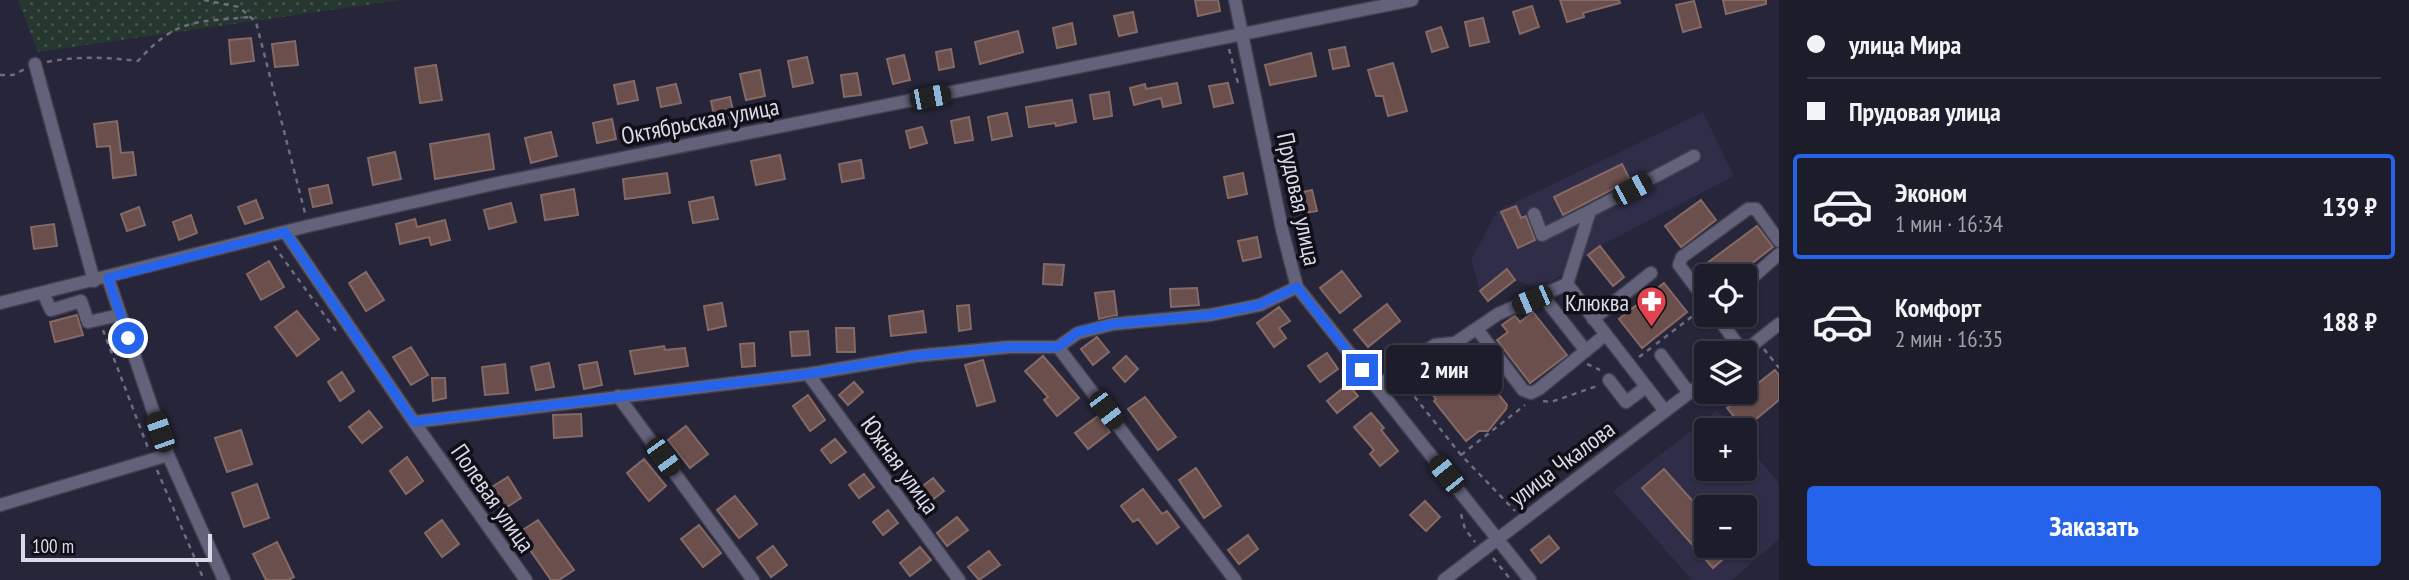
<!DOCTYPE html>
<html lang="ru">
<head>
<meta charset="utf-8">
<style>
  :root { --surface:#1c1c2b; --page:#292937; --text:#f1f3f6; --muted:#a0a1a9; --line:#3a3a47; --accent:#2563eb }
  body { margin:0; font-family:"PT Sans Narrow",sans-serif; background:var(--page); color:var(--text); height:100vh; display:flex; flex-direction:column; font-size:26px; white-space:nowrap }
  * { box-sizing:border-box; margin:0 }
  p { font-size:23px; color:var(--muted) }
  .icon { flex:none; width:38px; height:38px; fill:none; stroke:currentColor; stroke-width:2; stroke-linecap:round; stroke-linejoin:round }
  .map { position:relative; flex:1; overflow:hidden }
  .details { display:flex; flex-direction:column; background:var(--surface); width:630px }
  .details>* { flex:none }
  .hud { display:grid; align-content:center; height:154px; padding:0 28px; background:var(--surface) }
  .controls { position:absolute; left:1694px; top:264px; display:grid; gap:14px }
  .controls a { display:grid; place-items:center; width:63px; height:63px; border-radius:7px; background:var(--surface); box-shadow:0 2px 5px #0004,0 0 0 2px var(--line); font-size:35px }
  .scale { position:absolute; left:21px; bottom:18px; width:191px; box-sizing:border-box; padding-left:7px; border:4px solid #dadae8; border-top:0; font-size:19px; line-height:24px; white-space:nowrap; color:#dadae8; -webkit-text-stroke:5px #100f18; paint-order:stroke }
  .end { position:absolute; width:32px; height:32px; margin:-16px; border:9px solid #2563eb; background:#fff; box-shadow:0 0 0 4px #fff }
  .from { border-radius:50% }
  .bubble { position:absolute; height:49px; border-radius:7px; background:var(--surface); box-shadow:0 2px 5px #0004,0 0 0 2px var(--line); font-size:23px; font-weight:700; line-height:49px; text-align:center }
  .car { position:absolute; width:21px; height:42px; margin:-21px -10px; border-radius:9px; box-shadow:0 0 5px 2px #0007; background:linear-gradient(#222 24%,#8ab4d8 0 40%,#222 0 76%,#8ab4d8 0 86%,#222 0) }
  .hud b { display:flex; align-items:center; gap:24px; height:66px; font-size:26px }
  .hud b+b { border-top:2px solid var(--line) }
  .hud i { width:18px; height:18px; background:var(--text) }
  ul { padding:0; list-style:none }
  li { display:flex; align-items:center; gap:21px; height:105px; margin:0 14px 10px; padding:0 14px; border:4px solid transparent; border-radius:7px }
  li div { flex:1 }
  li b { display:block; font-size:26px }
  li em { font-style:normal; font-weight:700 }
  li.current { border-color:var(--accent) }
  li>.icon { width:63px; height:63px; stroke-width:1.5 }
  .cta { display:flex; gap:14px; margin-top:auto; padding:14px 28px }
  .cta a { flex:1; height:80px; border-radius:7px; background:var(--accent); color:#fff; font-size:28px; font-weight:700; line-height:80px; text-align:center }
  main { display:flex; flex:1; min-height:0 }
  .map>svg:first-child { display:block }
</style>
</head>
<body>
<main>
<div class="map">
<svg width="1779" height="580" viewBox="0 0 1779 580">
  <defs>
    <pattern id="green-dots" width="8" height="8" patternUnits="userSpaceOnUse" patternTransform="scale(1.75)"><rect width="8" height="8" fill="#26372f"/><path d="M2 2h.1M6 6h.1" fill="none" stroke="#45534d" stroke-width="1.8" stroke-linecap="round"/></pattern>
  </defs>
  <rect width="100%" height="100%" fill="#262539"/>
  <!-- built -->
  <path fill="#2f2d48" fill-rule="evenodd" d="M1703,112L1734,176L1600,246L1542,289L1515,280L1488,301L1480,291L1471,260L1497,211Z
    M1717,411L1734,430H1706V469H1745V443L1779,483V539L1732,580H1692L1613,491ZM1706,508H1745V546H1706Z"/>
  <!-- green -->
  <path fill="url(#green-dots)" d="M18,0H400L38,52Z"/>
  <!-- building -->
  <path fill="#6a4f4c" stroke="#856965" stroke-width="2" d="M1195,0H1218L1220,11L1198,16Z
    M1560,0H1619L1620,3L1583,13L1584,17L1567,22Z
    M1723,0H1766V4L1726,14Z
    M1694,1L1701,27L1683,32L1676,5Z
    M1532,6L1539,27L1520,34L1513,12Z
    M1133,12L1137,32L1119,36L1114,16Z
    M1483,18L1489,42L1470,46L1465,22Z
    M1072,23L1076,44L1057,48L1053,28Z
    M1441,27L1448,47L1432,52L1426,32Z
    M1018,31L1023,52L980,64L975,42Z
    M251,38L254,61L231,64L229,40Z
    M295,41L298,65L275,67L272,44Z
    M1345,47L1349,66L1333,69L1329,50Z
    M951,49L954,67L939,70L936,52Z
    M1311,53L1316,76L1270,85L1265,65Z
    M904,55L910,80L893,84L887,59Z
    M807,57L813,83L793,87L788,61Z
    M1393,63L1407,111L1388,116L1383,96H1376L1368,70Z
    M436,65L442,100L420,103L415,68Z
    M760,70L765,96L746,100L740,74Z
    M857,73L861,95L844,97L841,75Z
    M634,81L638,100L618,104L614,85Z
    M1177,83L1181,103L1163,107L1161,98L1134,105L1130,88L1145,84L1146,89Z
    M1228,83L1233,103L1214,107L1209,86Z
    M676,84L681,103L661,107L657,88Z
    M1109,92L1112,116L1094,119L1090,95Z
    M730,97L734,116L715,121L711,101Z
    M1072,100L1076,122L1056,126L1055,123L1029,127L1026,107Z
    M1007,113L1012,136L992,140L988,117Z
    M969,117L973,140L955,143L951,121Z
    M612,119L616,139L597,143L593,123Z
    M117,121L121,153L133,152L136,175L113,178L110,146L97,147L94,124Z
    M922,127L927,143L910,148L906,131Z
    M551,132L557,156L531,163L525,138Z
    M489,134L494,169L435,179L430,144Z
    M395,152L401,179L373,185L368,158Z
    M780,155L785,179L756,185L751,161Z
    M861,160L864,178L842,182L839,164Z
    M1622,164L1630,180L1563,215L1554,197Z
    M667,173L670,193L625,199L623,179Z
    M1243,173L1247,194L1228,198L1224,177Z
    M328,185L332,203L313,207L309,189Z
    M574,189L578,215L545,220L541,195Z
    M1312,190L1317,211L1298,214L1294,194Z
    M713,197L718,219L693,223L689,202Z
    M256,200L263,218L245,224L238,207Z
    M1701,200L1716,220L1681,247L1665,226Z
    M511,203L516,222L489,229L484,210Z
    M1516,206L1521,218L1526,216L1535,240L1518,248L1501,212Z
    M139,207L145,225L127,231L121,214Z
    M191,215L197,233L179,240L173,222Z
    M415,219L417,227L445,220L450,240L431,245L429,237L400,244L396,224Z
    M54,224L57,246L34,249L31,227Z
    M1757,226L1773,247L1736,276H1706V287L1695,272Z
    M1257,237L1261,257L1243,261L1238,241Z
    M1600,246L1624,277L1613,286L1588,255Z
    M269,261L284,287L261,300L247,274Z
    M1044,264L1064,265L1062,285L1043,284Z
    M1507,269L1515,280L1488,301L1480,291Z
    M1342,271L1361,296L1340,313L1320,288Z
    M366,272L384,300L366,311L349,283Z
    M1664,283L1687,312L1642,348L1619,319Z
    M1197,288L1199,305L1171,307L1170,289Z
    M1114,291L1117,315L1099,319L1095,293Z
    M722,303L726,326L708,330L704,306Z
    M1387,304L1400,321L1368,347L1354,330Z
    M969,305L971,329L959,331L957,306Z
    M1279,307L1290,321L1279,328L1286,338L1274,347L1257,323Z
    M297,311L319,339L297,356L275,327Z
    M923,311L926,332L891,336L889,316Z
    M1533,312L1567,355L1530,383L1497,340L1508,332L1502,325L1513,317L1515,316L1520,322Z
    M77,315L83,335L55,342L50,322Z
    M836,328H854L855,352H837Z
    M808,331L810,355L792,356L790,332Z
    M1097,337L1109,352L1093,365L1081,349Z
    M754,343L755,366L742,367L740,344Z
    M664,346L665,350L685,348L688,366L635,374L630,351Z
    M411,347L428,375L411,385L393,357Z
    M1327,353L1338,369L1320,382L1308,366Z
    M1436,355L1453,377L1466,367L1477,382L1484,376L1507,405L1506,409L1488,431H1479L1466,441L1434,401L1436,399L1413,370Z
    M1043,356L1079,398L1057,416L1044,400L1048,397L1025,371Z
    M1126,356L1138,369L1125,382L1113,368Z
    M983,360L995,401L977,406L965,365Z
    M597,362L602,385L584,389L579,365Z
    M549,363L554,387L536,390L531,367Z
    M505,364L508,393L485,395L482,367Z
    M1775,370L1779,375V400L1744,429L1727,408L1745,393V383L1752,378L1757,384Z
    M342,372L354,391L340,401L328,382Z
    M432,378H445L446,398L433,401Z
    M854,382L863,392L848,405L839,395Z
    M1348,384L1358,396L1337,413L1327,401Z
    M808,395L825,420L810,431L793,406Z
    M1145,397L1176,437L1158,450L1128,409Z
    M369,411L382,427L362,443L349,427Z
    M1371,413L1384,428L1381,430L1398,451L1380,466L1370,454L1374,450L1354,427Z
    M581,414L582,436L554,438L553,415Z
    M1098,416L1110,432L1088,449L1075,433Z
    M686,426L708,454L690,468L668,440Z
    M241,430L252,464L227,472L215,438Z
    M835,439L846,452L831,463L821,450Z
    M407,457L423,481L406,494L390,471Z
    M644,459L666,486L649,501L627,473Z
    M1196,468L1221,506L1204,518L1179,480Z
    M1664,469L1706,516V546H1738L1713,568L1642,488Z
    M864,474L874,487L859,498L849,485Z
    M508,477L521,498L501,511L487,490Z
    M933,478L944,491L923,507L912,494Z
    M257,484L269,518L244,527L232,493Z
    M1143,489L1162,514L1167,511L1179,527L1157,544L1138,519L1133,522L1121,506Z
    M735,496L757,524L739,538L717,510Z
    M1425,501L1440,517L1426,531L1410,515Z
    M888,510L898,523L883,535L873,522Z
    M957,517L968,530L947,546L937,533Z
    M442,520L459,544L442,557L425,533Z
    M538,520L574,570L559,580H551L518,533Z
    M699,525L721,553L703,567L681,539Z
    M1248,535L1258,549L1239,564L1228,550Z
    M1549,536L1559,548L1541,563L1531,550Z
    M277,542L294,577L288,580H266L253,554Z
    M773,546L787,565L771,577L757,558Z
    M920,547L931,560L910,576L900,563Z
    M989,551L1000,565L979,580L968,567Z"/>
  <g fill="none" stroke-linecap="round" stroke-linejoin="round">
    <defs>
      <path id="minor" d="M1235,0L1282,229L1297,287L1530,580
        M35,64L94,281
        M1534,214L1542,235L1590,211
        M285,232L414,422L526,580
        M108,278L168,455L224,580
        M1745,284L1779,254
        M43,293L51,310L81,301L88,322L120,315
        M1542,295L1586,351
        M1706,301L1679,265L1682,257L1748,209H1756L1779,241
        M0,303L308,226L498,183L1412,0
        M1716,315L1743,352
        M1593,319L1651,273
        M1477,329L1523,390L1531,393L1539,389L1605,335
        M1058,347L1235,580
        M1741,354L1779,324
        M1661,355L1689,393
        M808,374L959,580
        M1609,380L1626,402L1646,387
        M1377,388L1413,359L1435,345L1455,343L1498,314L1567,284
        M618,396L753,580
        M1665,411L1567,284L1590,211L1694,156
        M414,422L808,374L915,356L1010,347H1058L1078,333L1113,324L1210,315L1260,305L1297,287
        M0,505L168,455
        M1444,580L1706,380"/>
    </defs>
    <!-- minor casing -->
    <use href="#minor" stroke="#403f50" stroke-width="15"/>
    <!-- path -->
    <path stroke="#6e6d7f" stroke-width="2.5" stroke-dasharray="5 5" stroke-linecap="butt" d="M204,0L239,7L256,22L305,213
      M1229,49L1238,83
      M47,62C78,56 107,57 138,61C176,18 197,22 250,17
      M0,75H13L25,69
      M274,246L336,331
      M1750,296L1753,328
      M103,330L148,448
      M1656,344L1698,312
      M1764,349L1779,368
      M1639,357L1651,348
      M1587,364L1600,370
      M1402,381L1461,455L1515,511
      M1543,401L1551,402L1600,385
      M1461,455L1525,405
      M157,470L204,580
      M1461,514L1465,529L1475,542
      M1493,558L1511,580"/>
    <!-- minor -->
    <use href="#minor" stroke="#63627a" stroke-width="12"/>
  </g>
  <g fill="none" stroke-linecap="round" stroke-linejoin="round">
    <!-- route -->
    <path stroke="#2563eb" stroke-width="9" d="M128,338L108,278L285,232L414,422L808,374L915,356L1010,347H1058L1078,332L1113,324L1210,315L1259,305L1297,287L1362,370"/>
  </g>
  <!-- icons -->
  <defs>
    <symbol id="pharmacy-pin" viewBox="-11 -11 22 30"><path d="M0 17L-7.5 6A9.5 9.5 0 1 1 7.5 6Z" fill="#e0444e" stroke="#100f18"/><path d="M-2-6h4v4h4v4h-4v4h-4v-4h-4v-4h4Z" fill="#fff"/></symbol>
  </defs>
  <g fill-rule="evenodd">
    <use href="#pharmacy-pin" x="1634" y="284" width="35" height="47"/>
  </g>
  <g text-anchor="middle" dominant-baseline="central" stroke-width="7" stroke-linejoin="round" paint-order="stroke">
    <!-- street labels -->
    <g font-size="24" fill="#dadae8" stroke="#100f18">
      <text transform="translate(700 121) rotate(-11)">Октябрьская улица</text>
      <text transform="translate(1299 199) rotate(78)">Прудовая улица</text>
      <text transform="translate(1562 463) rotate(-37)">улица Чкалова</text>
      <text transform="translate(900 465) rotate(54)">Южная улица</text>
      <text transform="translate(493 498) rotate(55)">Полевая улица</text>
    </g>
    <!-- poi labels -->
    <g font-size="24" fill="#dadae8" stroke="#100f18" text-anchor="end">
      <text x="1629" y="302">Клюква</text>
    </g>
  </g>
</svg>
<div class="controls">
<a><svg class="icon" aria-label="locate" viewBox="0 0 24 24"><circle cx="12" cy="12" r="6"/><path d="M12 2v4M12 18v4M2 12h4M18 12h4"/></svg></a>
<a><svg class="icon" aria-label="layers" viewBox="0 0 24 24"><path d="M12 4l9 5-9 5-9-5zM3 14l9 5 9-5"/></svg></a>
<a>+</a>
<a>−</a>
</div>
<div class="scale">100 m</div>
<i class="end from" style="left:128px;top:338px"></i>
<i class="end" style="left:1362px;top:370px"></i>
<div class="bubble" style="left:1386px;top:345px;width:116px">2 мин</div>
<i class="car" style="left:930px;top:97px;rotate:79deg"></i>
<i class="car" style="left:1632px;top:189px;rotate:62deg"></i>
<i class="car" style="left:1532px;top:300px;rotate:247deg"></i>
<i class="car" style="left:1106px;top:410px;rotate:143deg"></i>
<i class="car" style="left:160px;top:432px;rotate:341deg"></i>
<i class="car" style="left:663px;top:457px;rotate:144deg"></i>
<i class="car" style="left:1446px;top:474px;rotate:321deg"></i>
</div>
<section class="details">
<div class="hud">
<b><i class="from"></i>улица Мира</b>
<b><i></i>Прудовая улица</b>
</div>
<ul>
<li class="current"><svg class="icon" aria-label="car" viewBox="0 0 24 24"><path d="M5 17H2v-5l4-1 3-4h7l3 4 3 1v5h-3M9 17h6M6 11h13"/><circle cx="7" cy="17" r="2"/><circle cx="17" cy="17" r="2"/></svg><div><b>Эконом</b><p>1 мин · 16:34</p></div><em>139 ₽</em></li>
<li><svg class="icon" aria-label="car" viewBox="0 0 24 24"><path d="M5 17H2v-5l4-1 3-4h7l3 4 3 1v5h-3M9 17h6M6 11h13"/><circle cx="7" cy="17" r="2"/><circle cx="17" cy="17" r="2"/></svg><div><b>Комфорт</b><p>2 мин · 16:35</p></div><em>188 ₽</em></li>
</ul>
<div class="cta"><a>Заказать</a></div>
</section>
</main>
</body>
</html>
